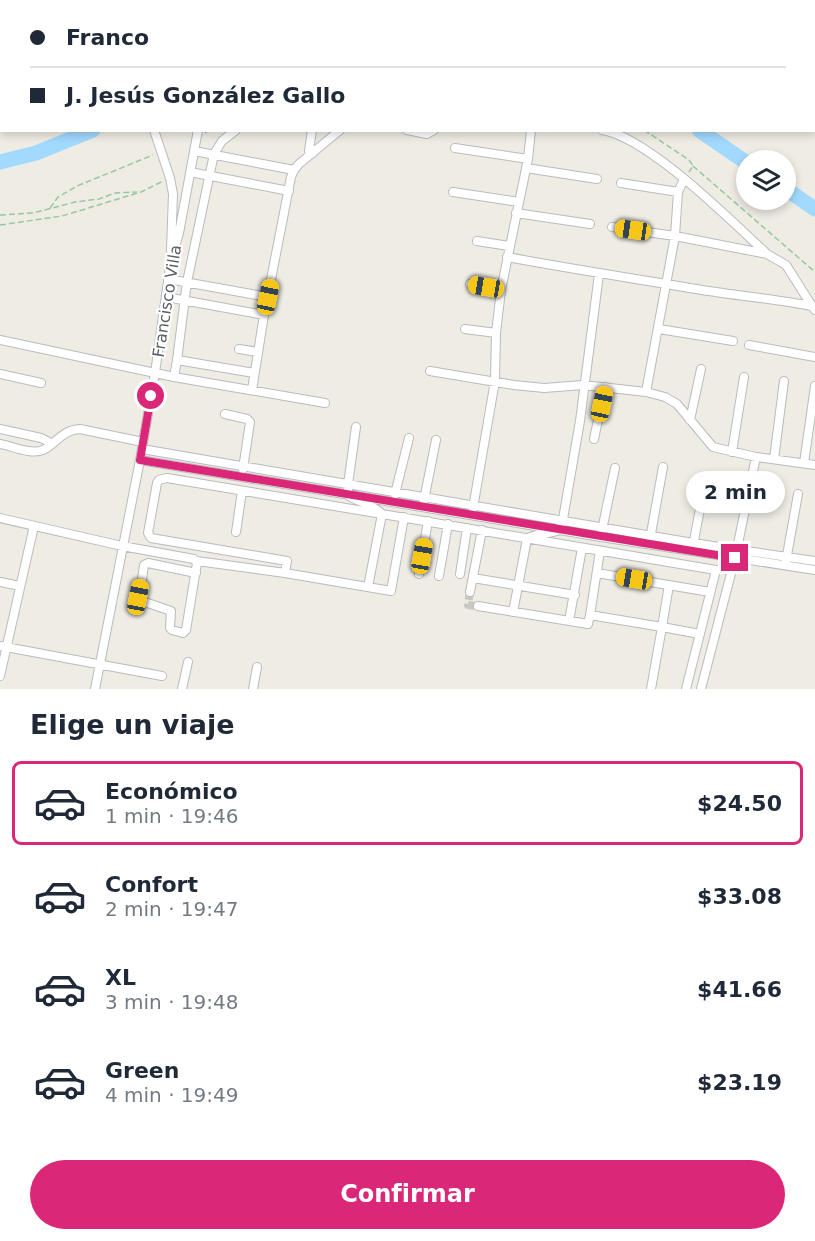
<!DOCTYPE html>
<html lang="es">
<head>
<meta charset="utf-8">
<style>
  :root { --surface:#fff; --page:#f2f2f3; --text:#1f2937; --muted:#747a83; --line:#e0e1e3; --accent:#db2777 }
  body { margin:0; font-family:"DejaVu Sans",sans-serif; background:var(--page); color:var(--text); height:100vh; display:flex; flex-direction:column; font-size:22px; white-space:nowrap }
  * { box-sizing:border-box; margin:0 }
  p { font-size:20px; color:var(--muted) }
  .icon { flex:none; width:33px; height:33px; fill:none; stroke:currentColor; stroke-width:2; stroke-linecap:round; stroke-linejoin:round }
  .map { position:relative; height:689px; overflow:hidden }
  .drawer { display:flex; flex-direction:column; background:var(--surface); flex:1 }
  .drawer>* { flex:none }
  .guide { position:absolute; left:0px; top:0px; width:816px; height:132px; box-shadow:0 3px 9px #0003; display:grid; align-content:center; height:132px; padding:0 30px; background:var(--surface) }
  .buttons { position:absolute; left:736px; top:150px; display:grid; gap:12px }
  .buttons a { display:grid; place-items:center; width:60px; height:60px; border-radius:50%; background:var(--surface); box-shadow:0 3px 9px #0003; font-size:30px }
  .end { position:absolute; width:27px; height:27px; margin:-14px; border:8px solid #db2777; background:#fff; box-shadow:0 0 0 3px #fff }
  .from { border-radius:50% }
  .bubble { position:absolute; height:42px; border-radius:21px; background:var(--surface); box-shadow:0 3px 9px #0003; font-size:20px; font-weight:700; line-height:42px; text-align:center }
  .car { position:absolute; width:18px; height:36px; margin:-18px -9px; border-radius:8px; box-shadow:0 0 4px 2px #0007; background:linear-gradient(#f5c518 24%,#345 0 40%,#f5c518 0 76%,#345 0 86%,#f5c518 0) }
  .guide b { display:flex; align-items:center; gap:21px; height:57px; font-size:22px }
  .guide b+b { border-top:2px solid var(--line) }
  .guide i { width:15px; height:15px; background:var(--text) }
  ul { padding:0; list-style:none }
  li { display:flex; align-items:center; gap:18px; height:84px; margin:0 12px 9px; padding:0 18px; border:3px solid transparent; border-radius:9px }
  li div { flex:1 }
  li b { display:block; font-size:22px }
  li em { font-style:normal; font-weight:700 }
  li.current { border-color:var(--accent) }
  li>.icon { width:54px; height:54px; stroke-width:1.5 }
  h2 { padding:0 30px; font-size:27px; line-height:72px }
  .button { display:flex; gap:12px; margin-top:auto; padding:12px 30px }
  .button a { flex:1; height:69px; border-radius:36px; background:var(--accent); color:#fff; font-size:24px; font-weight:700; line-height:69px; text-align:center }
  .map>svg:first-child { display:block }
</style>
</head>
<body>
<div class="map">
<svg width="815" height="689" viewBox="0 0 815 689">
  <rect width="100%" height="100%" fill="#eeece3"/>
  <g fill="none" stroke-linecap="round" stroke-linejoin="round">
    <!-- river -->
    <path stroke="#a2d9ff" stroke-width="15" d="M468,0L471,2
      M310,2L312,0
      M699,130L747,163
      M0,162L36,153L93,130
      M786,189L815,209"/>
    <!-- minor-tunnel -->
    <path stroke="#c9c9c3" stroke-width="8" stroke-dasharray="8 4" stroke-linecap="butt" d="M470,592L468,605L478,606"/>
    <defs>
      <path id="minor" d="M83,0L87,2
        M39,2V0
        M126,2V0
        M221,2L222,0
        M718,2V0
        M154,130L170,178L173,194L171,250
        M236,130L222,141L214,154L187,282L177,360L254,373
        M312,130L309,151L313,153
        M407,130L427,134L434,130
        M602,130C648,137 730,220 765,252
        M455,148L528,159
        M194,151L294,170
        M526,168L597,179
        M190,172L289,191
        M621,183L678,192
        M453,192L519,202
        M516,213L590,224
        M612,227L675,236L767,254L786,265L812,306
        M477,241L509,246
        M507,257C572,269 637,279 702,290C739,296 776,299 812,306L815,310
        M168,279L268,297
        M470,284L501,290
        M166,297L264,315
        M465,329L496,333
        M659,329L733,341
        M0,340L174,377L325,403
        M749,345L815,357
        M239,349L258,352
        M430,371L514,385L544,388L583,385L646,392L665,397L677,404L713,447L756,457L815,465
        M0,374L41,383
        M174,377L177,360
        M252,390L264,315L291,177L294,170L299,164L340,130
        M646,392L675,236L678,192L684,179
        M225,414L247,419L250,422L243,469
        M690,420L701,369
        M356,427L348,484V495C359,503 373,504 382,514L368,587
        M0,429L41,438L51,443
        M594,439L605,387
        M0,444C12,446 31,455 43,450C57,443 62,430 80,429L143,442
        M142,449L693,543L815,561
        M732,452L744,377
        M774,459L784,381
        M140,460L601,537L815,570
        M804,463L815,386
        M395,494L409,438
        M424,500L436,440
        M473,508L495,381L496,333L501,290L528,159L531,130
        M404,517L391,591L285,573L287,561L151,538L148,533L157,483L159,480L167,478L716,570L686,689
        M0,518L122,546L194,559L197,563L186,630L183,633L172,630L170,628L171,611L139,600L144,565L148,563L196,573
        M602,530L615,468
        M236,532L242,491
        M650,539L663,467
        M693,546L705,482
        M197,561L285,573
        M786,561L798,494
        M597,573L710,592
        M419,574L428,521
        M460,574L467,528
        M439,576L448,524
        M473,578L575,595
        M0,582L20,586
        M669,585L662,627L700,634
        M470,592L482,530
        M478,606L588,624L590,615L662,627L651,689
        M513,612L527,539C536,532 549,535 559,530L563,519L580,421L599,274
        M590,615L600,551
        M569,621L582,548
        M0,646L162,676
        M0,676L34,526
        M95,689L140,460L155,373L171,260L179,233L198,130
        M182,689L188,662
        M253,689L257,667
        M701,689L735,558L756,457"/>
    </defs>
    <!-- minor casing -->
    <use href="#minor" stroke="#b8bbc0" stroke-width="10"/>
    <!-- path -->
    <path stroke="#98c7a4" stroke-width="1.5" stroke-dasharray="6 3" stroke-linecap="butt" d="M644,130L689,160L693,166L689,172
      M205,133L209,130
      M693,166L815,272
      M50,208L58,197L77,186L153,155
      M0,215L33,213L75,202L99,199L115,193L137,192
      M0,225L62,216L141,192L163,181"/>
    <!-- minor -->
    <use href="#minor" stroke="#fff" stroke-width="8"/>
  </g>
  <g fill="none" stroke-linecap="round" stroke-linejoin="round">
    <!-- route -->
    <path stroke="#db2777" stroke-width="8" d="M151,396L140,460L735,558"/>
  </g>
  <g text-anchor="middle" dominant-baseline="central" stroke-width="4.5" stroke-linejoin="round" paint-order="stroke">
    <!-- street labels -->
    <g font-size="16" fill="#5b5f64" stroke="#fff">
      <text transform="translate(167 301) rotate(-81)">Francisco Villa</text>
    </g>
  </g>
</svg>
<div class="buttons">
<a><svg class="icon" aria-label="layers" viewBox="0 0 24 24"><path d="M12 4l9 5-9 5-9-5zM3 14l9 5 9-5"/></svg></a>
</div>
<i class="end from" style="left:151px;top:396px"></i>
<i class="end" style="left:735px;top:558px"></i>
<div class="bubble" style="left:686px;top:471px;width:99px">2 min</div>
<i class="car" style="left:633px;top:230px;rotate:278deg"></i>
<i class="car" style="left:486px;top:287px;rotate:280deg"></i>
<i class="car" style="left:268px;top:297px;rotate:12deg"></i>
<i class="car" style="left:602px;top:404px;rotate:12deg"></i>
<i class="car" style="left:422px;top:556px;rotate:10deg"></i>
<i class="car" style="left:634px;top:579px;rotate:280deg"></i>
<i class="car" style="left:138px;top:597px;rotate:11deg"></i>
<div class="guide">
<b><i class="from"></i>Franco</b>
<b><i></i>J. Jesús González Gallo</b>
</div>
</div>
<section class="drawer">
<h2>Elige un viaje</h2>
<ul>
<li class="current"><svg class="icon" aria-label="car" viewBox="0 0 24 24"><path d="M5 17H2v-5l4-1 3-4h7l3 4 3 1v5h-3M9 17h6M6 11h13"/><circle cx="7" cy="17" r="2"/><circle cx="17" cy="17" r="2"/></svg><div><b>Económico</b><p>1 min · 19:46</p></div><em>$24.50</em></li>
<li><svg class="icon" aria-label="car" viewBox="0 0 24 24"><path d="M5 17H2v-5l4-1 3-4h7l3 4 3 1v5h-3M9 17h6M6 11h13"/><circle cx="7" cy="17" r="2"/><circle cx="17" cy="17" r="2"/></svg><div><b>Confort</b><p>2 min · 19:47</p></div><em>$33.08</em></li>
<li><svg class="icon" aria-label="car" viewBox="0 0 24 24"><path d="M5 17H2v-5l4-1 3-4h7l3 4 3 1v5h-3M9 17h6M6 11h13"/><circle cx="7" cy="17" r="2"/><circle cx="17" cy="17" r="2"/></svg><div><b>XL</b><p>3 min · 19:48</p></div><em>$41.66</em></li>
<li><svg class="icon" aria-label="car" viewBox="0 0 24 24"><path d="M5 17H2v-5l4-1 3-4h7l3 4 3 1v5h-3M9 17h6M6 11h13"/><circle cx="7" cy="17" r="2"/><circle cx="17" cy="17" r="2"/></svg><div><b>Green</b><p>4 min · 19:49</p></div><em>$23.19</em></li>
</ul>
<div class="button"><a>Confirmar</a></div>
</section>
</body>
</html>
